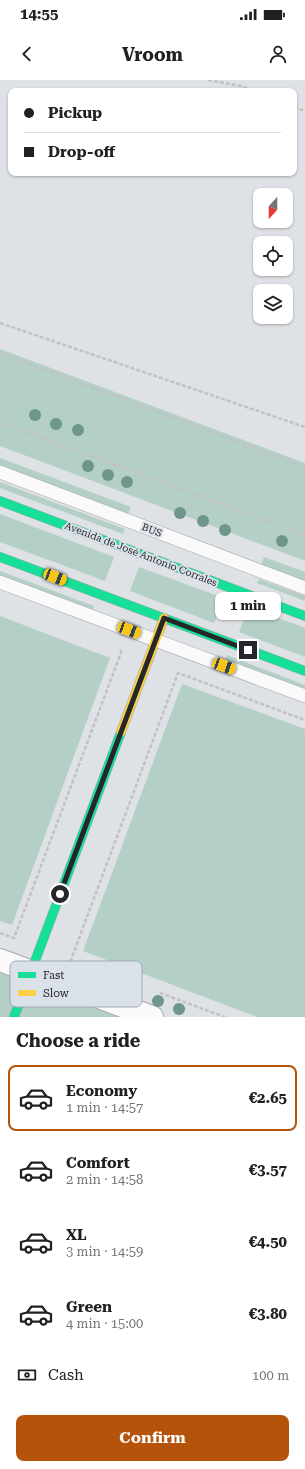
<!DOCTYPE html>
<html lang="en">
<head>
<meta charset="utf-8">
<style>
  :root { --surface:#fff; --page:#f2f2f2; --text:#202124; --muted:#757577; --line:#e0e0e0; --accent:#b45309 }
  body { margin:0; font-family:"Roboto Serif",serif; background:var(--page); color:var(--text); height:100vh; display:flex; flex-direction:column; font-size:15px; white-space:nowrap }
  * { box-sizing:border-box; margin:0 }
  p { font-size:13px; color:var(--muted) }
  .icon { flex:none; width:22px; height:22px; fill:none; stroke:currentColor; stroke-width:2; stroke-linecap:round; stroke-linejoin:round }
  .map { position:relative; height:937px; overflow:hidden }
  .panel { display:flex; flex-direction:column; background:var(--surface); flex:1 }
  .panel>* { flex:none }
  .top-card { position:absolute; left:8px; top:8px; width:289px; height:88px; border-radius:8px; box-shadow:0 1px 3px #0004; display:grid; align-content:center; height:88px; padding:0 16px; background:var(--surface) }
  .needle { width:26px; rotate:201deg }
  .controls { position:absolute; left:253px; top:108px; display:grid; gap:8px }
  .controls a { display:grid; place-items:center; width:40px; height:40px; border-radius:8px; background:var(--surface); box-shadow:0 1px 3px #0004; font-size:20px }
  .end { position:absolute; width:18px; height:18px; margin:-9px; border:5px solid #25272a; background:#fff; box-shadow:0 0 0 2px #fff }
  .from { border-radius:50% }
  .bubble { position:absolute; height:28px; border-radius:8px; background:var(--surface); box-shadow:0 1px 3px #0004; font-size:13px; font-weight:700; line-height:28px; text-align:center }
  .car { position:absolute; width:12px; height:24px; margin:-12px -6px; border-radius:5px; box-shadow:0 0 3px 1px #0007; background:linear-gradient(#f5c518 24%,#345 0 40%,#f5c518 0 76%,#345 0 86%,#f5c518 0) }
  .top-card b { display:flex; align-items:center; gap:14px; height:38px; font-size:15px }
  .top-card b+b { border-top:1px solid var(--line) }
  .top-card i { width:10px; height:10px; background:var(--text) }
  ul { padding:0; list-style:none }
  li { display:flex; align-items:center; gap:12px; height:66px; margin:0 8px 6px; padding:0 8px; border:2px solid transparent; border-radius:8px }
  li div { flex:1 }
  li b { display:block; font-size:15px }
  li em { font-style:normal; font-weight:700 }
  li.selected { border-color:var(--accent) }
  li>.icon { width:36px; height:36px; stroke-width:1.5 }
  h2 { padding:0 16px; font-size:18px; line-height:48px }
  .pay { display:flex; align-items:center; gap:10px; height:44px; padding:0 16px; font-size:15px }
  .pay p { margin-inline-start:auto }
  .primary-button { display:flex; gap:8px; margin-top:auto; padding:8px 16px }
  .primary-button a { flex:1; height:46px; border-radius:8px; background:var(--accent); color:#fff; font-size:16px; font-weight:700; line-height:46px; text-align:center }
  .status { display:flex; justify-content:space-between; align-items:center; height:28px; padding:0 20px; background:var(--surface); direction:ltr }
  .status svg { height:11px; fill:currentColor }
  header { display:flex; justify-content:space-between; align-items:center; height:52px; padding:0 16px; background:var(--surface); font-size:18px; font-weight:700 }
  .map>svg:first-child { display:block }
</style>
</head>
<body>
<div class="status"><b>14:55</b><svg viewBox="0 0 49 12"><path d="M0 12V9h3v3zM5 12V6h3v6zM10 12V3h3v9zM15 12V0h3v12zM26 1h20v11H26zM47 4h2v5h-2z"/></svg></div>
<header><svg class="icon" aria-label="back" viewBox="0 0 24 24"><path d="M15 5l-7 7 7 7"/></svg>Vroom<svg class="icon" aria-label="person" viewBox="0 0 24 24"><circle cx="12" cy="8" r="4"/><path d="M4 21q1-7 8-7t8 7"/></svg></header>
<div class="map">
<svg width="305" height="937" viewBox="0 0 305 937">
  <rect width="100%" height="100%" fill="#dee1e5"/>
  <!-- green -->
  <path fill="#b4d0c6" d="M0,269L305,383V481L0,366Z
    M0,378L131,427L128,435L0,387Z
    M0,402L125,449L123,454L0,408Z
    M0,434L114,477L105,501L0,462Z
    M264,477L305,492V501L261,485Z
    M139,487L224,518L214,543L130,511Z
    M0,491L94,526L92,531L0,496Z
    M259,499L305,516V521L257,503Z
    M249,527L305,548V577L239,552Z
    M0,536L110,578L12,845L0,841Z
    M227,575L305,605V611L225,581Z
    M182,604L305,649V937H257L83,871Z
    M0,890L128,937H0Z"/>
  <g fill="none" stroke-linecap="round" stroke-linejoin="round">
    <defs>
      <path id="lane" d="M0,392L305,508
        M0,502L305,616"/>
      <path id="street" d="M0,880L152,937"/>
      <path id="fast" d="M0,421L305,536
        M0,477L305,591
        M14,937L121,652"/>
      <path id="slow" d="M121,652L164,538"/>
    </defs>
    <!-- lane casing -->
    <use href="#lane" stroke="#a5a8ab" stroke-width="14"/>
    <!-- street casing -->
    <use href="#street" stroke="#a5a8ab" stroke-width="24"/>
    <!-- fast casing -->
    <use href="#fast" stroke="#a5a8ab" stroke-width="10"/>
    <!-- slow casing -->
    <use href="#slow" stroke="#a5a8ab" stroke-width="10"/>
    <!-- path -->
    <path stroke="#c1c2c4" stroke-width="2.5" stroke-dasharray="4 2" stroke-linecap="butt" d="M208,0L241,6L254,11
      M294,27L305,31
      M0,243L305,347
      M0,273L305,387
      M0,342L305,455
      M0,853L14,858L122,570L120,569
      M73,880H71L178,593L305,640
      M160,913L225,937"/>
    <!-- lane -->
    <use href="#lane" stroke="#fafafb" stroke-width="13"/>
    <!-- street -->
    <use href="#street" stroke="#fafafb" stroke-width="22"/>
    <!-- fast -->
    <use href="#fast" stroke="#16e098" stroke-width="9"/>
    <!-- slow -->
    <use href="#slow" stroke="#ffcf43" stroke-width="9"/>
  </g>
  <!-- trees -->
  <g fill="#6f968a">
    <circle cx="35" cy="335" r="6"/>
    <circle cx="56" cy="344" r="6"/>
    <circle cx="78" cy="350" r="6"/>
    <circle cx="88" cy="386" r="6"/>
    <circle cx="108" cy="395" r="6"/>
    <circle cx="127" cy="402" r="6"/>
    <circle cx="180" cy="433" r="6"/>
    <circle cx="203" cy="441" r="6"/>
    <circle cx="225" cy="450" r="6"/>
    <circle cx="282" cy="461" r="6"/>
    <circle cx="158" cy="921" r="6"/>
    <circle cx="179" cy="929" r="6"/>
  </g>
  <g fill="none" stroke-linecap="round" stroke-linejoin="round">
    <!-- route -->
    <path stroke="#25272a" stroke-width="5" d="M60,814L164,538L248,570"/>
  </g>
  <g text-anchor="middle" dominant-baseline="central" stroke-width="4" stroke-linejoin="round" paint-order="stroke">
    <!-- street labels -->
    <g font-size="10" fill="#25272a" stroke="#dbe1e8">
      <text transform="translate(152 450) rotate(21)">BUS</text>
      <text transform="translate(141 474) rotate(21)">Avenida de José Antonio Corrales</text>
    </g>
  </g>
  <!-- legend -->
  <rect x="10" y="881" width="132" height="46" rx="6" fill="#dbe1e8" stroke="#a4a9af" stroke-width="1"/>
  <rect x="18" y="892" width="18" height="6" fill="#16e098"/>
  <rect x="18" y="910" width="18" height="6" fill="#ffcf43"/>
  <g font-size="11" fill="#25272a">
    <text x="43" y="899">Fast</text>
    <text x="43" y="917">Slow</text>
  </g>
</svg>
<div class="controls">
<a><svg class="needle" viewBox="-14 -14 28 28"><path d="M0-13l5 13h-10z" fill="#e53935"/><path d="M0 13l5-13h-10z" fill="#757577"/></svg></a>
<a><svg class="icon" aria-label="locate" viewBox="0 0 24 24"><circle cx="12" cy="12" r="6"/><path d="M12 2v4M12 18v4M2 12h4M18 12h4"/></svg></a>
<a><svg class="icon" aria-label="layers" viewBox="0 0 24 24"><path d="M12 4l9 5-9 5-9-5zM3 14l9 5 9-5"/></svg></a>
</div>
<i class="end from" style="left:60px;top:814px"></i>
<i class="end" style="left:248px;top:570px"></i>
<div class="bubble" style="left:215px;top:512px;width:66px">1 min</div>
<i class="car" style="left:55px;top:497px;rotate:111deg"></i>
<i class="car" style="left:129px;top:550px;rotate:111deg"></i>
<i class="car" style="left:224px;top:586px;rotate:110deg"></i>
<div class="top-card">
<b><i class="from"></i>Pickup</b>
<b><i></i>Drop-off</b>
</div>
</div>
<section class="panel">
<h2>Choose a ride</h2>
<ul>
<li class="selected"><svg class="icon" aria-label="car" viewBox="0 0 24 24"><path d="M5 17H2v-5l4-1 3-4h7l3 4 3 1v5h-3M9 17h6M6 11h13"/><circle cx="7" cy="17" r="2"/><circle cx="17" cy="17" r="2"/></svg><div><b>Economy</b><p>1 min · 14:57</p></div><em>€2.65</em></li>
<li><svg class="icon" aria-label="car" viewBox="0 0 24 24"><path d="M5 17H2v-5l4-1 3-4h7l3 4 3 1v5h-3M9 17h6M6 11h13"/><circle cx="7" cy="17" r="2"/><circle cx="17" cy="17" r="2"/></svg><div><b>Comfort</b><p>2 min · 14:58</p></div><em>€3.57</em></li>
<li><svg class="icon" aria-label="car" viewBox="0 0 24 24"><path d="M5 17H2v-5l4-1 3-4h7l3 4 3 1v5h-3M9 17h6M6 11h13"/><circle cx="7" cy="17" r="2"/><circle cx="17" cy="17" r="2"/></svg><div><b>XL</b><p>3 min · 14:59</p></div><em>€4.50</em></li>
<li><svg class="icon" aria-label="car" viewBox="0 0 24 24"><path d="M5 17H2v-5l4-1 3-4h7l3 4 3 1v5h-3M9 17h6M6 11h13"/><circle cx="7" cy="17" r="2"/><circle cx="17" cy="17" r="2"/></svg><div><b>Green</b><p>4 min · 15:00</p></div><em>€3.80</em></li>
</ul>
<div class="pay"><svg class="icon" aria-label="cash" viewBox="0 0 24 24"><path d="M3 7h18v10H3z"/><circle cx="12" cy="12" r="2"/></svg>Cash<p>100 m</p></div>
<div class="primary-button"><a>Confirm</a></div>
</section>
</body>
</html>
